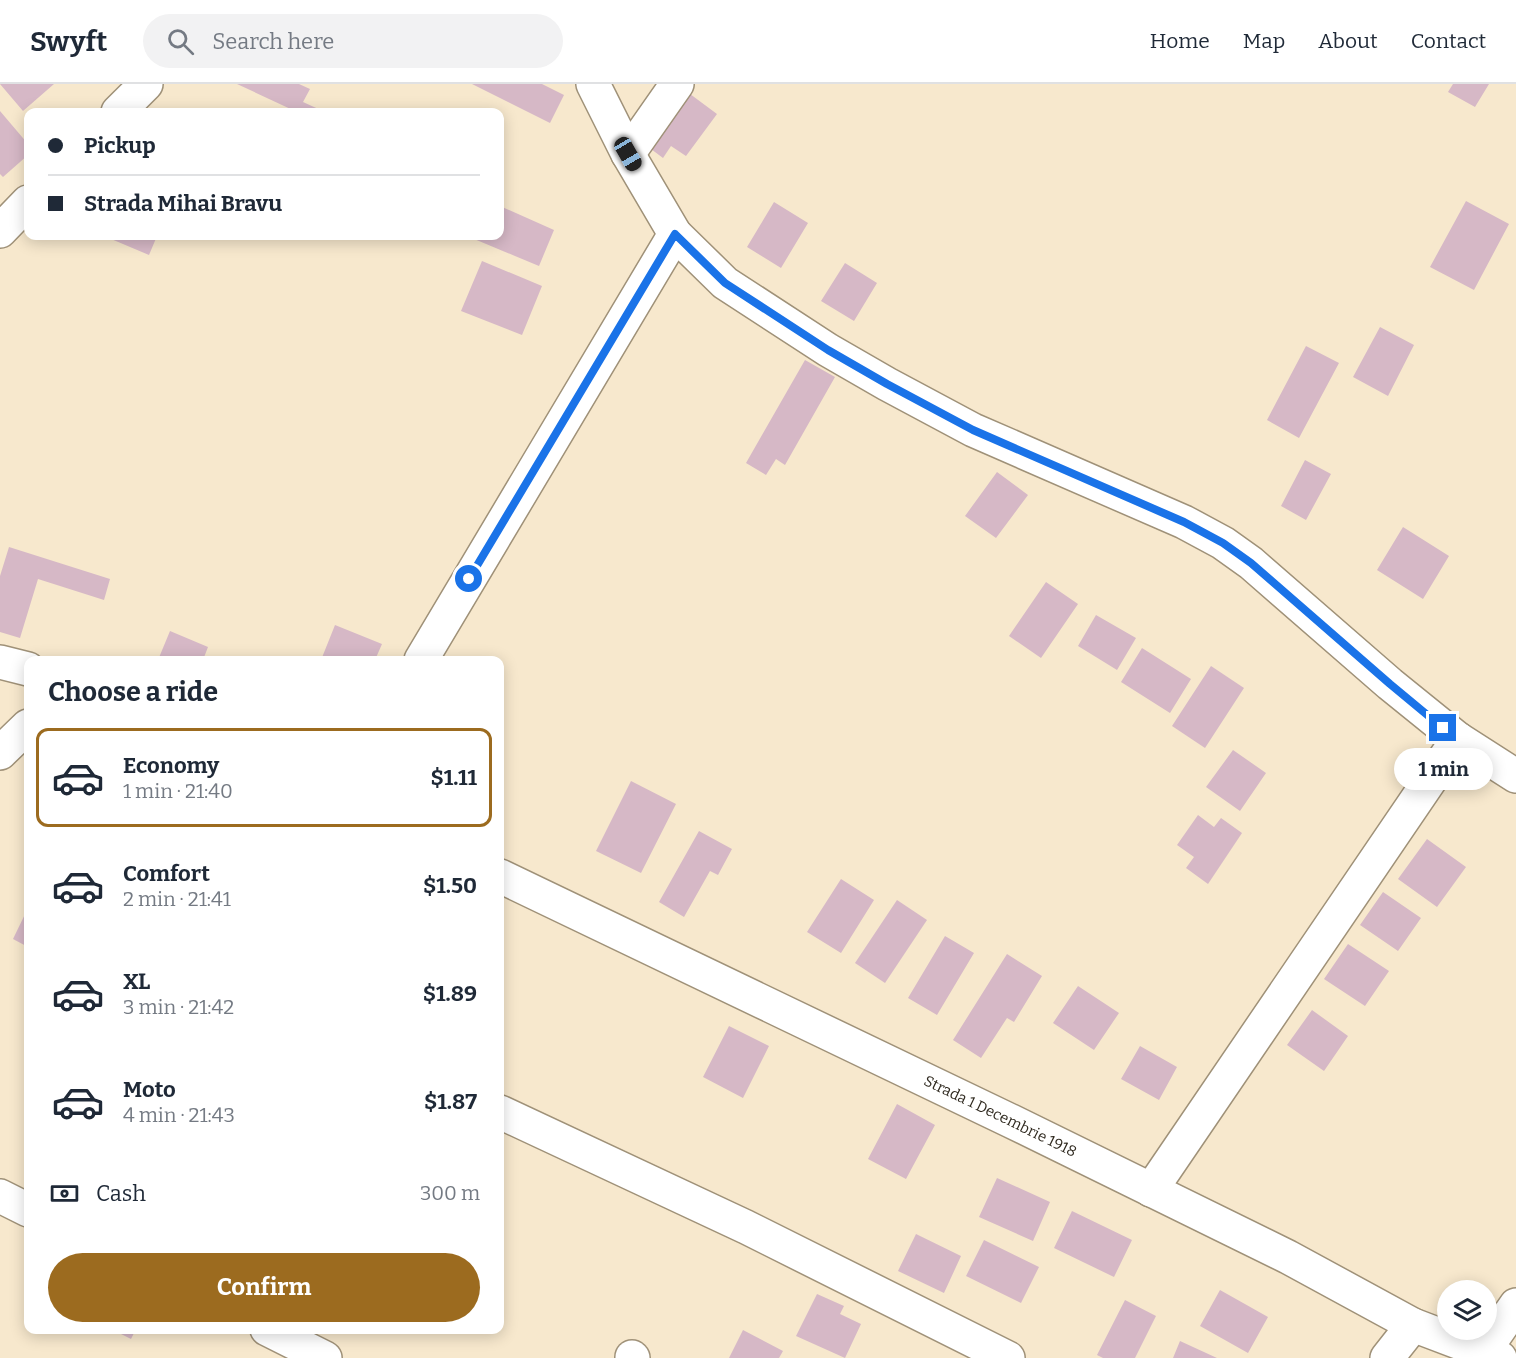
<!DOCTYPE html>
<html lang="en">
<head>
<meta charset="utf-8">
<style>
  :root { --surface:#fff; --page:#f2f2f3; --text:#1f2937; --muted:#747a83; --line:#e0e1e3; --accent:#9c6b1f }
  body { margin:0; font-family:Bitter,serif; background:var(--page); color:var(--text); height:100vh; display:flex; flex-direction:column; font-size:22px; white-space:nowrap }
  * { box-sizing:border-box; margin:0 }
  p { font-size:20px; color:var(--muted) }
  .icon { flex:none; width:33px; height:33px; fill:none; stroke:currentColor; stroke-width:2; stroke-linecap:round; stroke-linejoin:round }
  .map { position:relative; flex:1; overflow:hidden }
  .drawer { position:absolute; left:24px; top:572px; width:480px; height:678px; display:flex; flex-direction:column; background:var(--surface); border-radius:12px; box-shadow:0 3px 15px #0003 }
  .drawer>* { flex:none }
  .top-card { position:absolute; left:24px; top:24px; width:480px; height:132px; border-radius:12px; box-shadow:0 3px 15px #0003; display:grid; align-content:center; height:132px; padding:0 24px; background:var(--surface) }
  .buttons { position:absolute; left:1437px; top:1196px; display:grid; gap:12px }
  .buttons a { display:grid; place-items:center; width:60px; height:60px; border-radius:50%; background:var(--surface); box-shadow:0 3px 15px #0003; font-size:30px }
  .end { position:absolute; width:27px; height:27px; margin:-14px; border:8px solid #1a73e8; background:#fff; box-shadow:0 0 0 3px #fff }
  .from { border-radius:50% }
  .bubble { position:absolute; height:42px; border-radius:21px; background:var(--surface); box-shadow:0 3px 15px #0003; font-size:20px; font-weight:700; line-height:42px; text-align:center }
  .car { position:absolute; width:18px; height:36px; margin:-18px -9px; border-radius:8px; box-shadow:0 0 4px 2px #0007; background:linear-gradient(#222 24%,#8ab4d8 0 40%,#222 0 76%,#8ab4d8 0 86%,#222 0) }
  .top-card b { display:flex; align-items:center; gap:21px; height:57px; font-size:22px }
  .top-card b+b { border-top:2px solid var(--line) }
  .top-card i { width:15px; height:15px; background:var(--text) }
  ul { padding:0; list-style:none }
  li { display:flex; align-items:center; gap:18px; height:99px; margin:0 12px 9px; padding:0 12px; border:3px solid transparent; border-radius:12px }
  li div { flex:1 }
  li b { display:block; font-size:22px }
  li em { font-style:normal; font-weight:700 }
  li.on { border-color:var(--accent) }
  li>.icon { width:54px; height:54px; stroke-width:1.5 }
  h2 { padding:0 24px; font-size:27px; line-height:72px }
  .pay { display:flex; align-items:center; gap:15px; height:66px; padding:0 24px; font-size:22px }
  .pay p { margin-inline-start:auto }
  .primary-button { display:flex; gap:12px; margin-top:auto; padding:12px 24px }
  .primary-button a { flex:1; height:69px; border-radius:36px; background:var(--accent); color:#fff; font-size:24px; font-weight:700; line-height:69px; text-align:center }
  header { display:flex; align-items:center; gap:36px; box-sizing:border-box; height:84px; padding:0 30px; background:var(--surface); border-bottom:2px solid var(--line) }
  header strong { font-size:28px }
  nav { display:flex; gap:33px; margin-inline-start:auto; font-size:21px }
  .search { width:420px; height:54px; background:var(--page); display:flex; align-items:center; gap:15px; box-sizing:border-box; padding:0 21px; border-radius:33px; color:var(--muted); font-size:22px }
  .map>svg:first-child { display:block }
</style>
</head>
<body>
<header>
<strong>Swyft</strong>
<div class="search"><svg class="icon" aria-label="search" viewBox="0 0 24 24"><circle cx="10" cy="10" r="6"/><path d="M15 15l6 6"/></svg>Search here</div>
<nav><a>Home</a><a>Map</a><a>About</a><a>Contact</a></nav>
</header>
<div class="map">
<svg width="1516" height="1274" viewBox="0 0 1516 1274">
  <rect width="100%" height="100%" fill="#f7e8cd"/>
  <!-- building -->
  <path fill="#d6b8c6" d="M0,0H54L23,27Z
    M237,0H299L310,5L303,18L325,28H297Z
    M472,0H542L564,11L550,39Z
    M1453,0H1489L1475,23L1448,8Z
    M686,7L717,30L686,72L671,62L663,74L647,62Z
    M0,27L28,60V71L3,93L0,90Z
    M1466,117L1509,140L1474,206L1430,183Z
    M774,118L808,139L781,184L747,163Z
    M500,122L554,146L539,182L467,152H500Z
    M104,152H157L149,171Z
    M482,177L542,202L522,251L461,227Z
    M845,179L877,199L854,237L821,217Z
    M1380,243L1414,261L1388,312L1353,293Z
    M1306,262L1339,279L1299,354L1267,336Z
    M805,276L835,293L785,381L776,375L766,391L746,379Z
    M1305,376L1331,390L1306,436L1281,422Z
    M997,388L1028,411L996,454L965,432Z
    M1403,443L1449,472L1423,515L1377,486Z
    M9,463L110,495L104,516L38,495L20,554L0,548V492Z
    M1046,498L1078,520L1041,574L1009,552Z
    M1096,531L1136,554L1117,586L1078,562Z
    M335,541L382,560L375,576H321Z
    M170,547L208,563L203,576H158Z
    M1142,564L1191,595L1170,629L1121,598Z
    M1211,582L1244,604L1205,664L1172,642Z
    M1233,666L1266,689L1240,727L1206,703Z
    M631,697L676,720L641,789L596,767Z
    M1198,731L1214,743L1221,734L1242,749L1208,800L1186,784L1194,773L1177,761Z
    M699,747L732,765L718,791L710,787L684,833L659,818Z
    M1427,755L1466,783L1437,823L1398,795Z
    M841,795L874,816L841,869L807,848Z
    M1383,808L1421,834L1398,867L1360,841Z
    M897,816L927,836L885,899L855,879Z
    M28,824V863L13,855Z
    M945,852L974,869L937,931L908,914Z
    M1348,860L1389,887L1365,922L1324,895Z
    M1007,870L1042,892L1014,938L1007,934L981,974L953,956Z
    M1078,902L1119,929L1094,966L1053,939Z
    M1312,926L1348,952L1324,987L1287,961Z
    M729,942L769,962L743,1014L703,993Z
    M1140,962L1177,983L1159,1016L1121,995Z
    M897,1020L935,1041L906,1095L868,1075Z
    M997,1094L1050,1118L1033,1157L979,1133Z
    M1072,1127L1132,1156L1114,1193L1054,1164Z
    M916,1150L961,1172L944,1209L898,1187Z
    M984,1156L1039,1183L1021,1219L966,1192Z
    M1220,1206L1268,1233L1248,1269L1200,1242Z
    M817,1210L844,1222L840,1230L861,1240L845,1274L796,1252Z
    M1125,1216L1156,1232L1135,1274H1103L1097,1271Z
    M111,1245H136L131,1255Z
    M743,1246L783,1267L779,1274H729Z
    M1180,1257L1217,1274H1173Z"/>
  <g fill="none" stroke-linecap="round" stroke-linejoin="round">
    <defs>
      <g id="minor">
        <path d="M593,0L628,70L675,150L725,199L828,266L887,300L973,346L1184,438L1223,459L1251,479L1390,600L1458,655L1516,692"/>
        <path d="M118,28L146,0"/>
        <path d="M628,70L677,0"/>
        <path d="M0,147L28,118"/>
        <path d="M421,576L675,150"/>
        <path d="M0,578L28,585"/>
        <path d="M0,669L28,642"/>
        <path id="s1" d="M500,792L1011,1037L1288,1173L1413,1241L1500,1274"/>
        <path d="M500,1028L746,1143L1008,1274"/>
        <path d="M1151,1106L1458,655"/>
        <path d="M0,1112L28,1126"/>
        <path d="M267,1245L325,1274"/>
        <path d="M1484,1267L1516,1221"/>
        <path d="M632,1273L633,1274"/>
        <path d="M1387,1274L1413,1241"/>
      </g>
    </defs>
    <!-- minor casing -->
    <use href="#minor" stroke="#9f9178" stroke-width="36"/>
    <!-- minor -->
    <use href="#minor" stroke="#fff" stroke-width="33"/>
  </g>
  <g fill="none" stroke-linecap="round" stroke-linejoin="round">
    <!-- route -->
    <path stroke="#1a73e8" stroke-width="8" d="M469,495L675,150L725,199L828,266L887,300L973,346L1184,438L1223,459L1251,479L1390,600L1443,644"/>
  </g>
  <g text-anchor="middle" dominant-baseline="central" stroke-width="5" stroke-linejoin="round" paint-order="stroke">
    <!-- street labels -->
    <g font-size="15" fill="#2f291f" stroke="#fff">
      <text stroke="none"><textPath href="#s1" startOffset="555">Strada 1 Decembrie 1918</textPath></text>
    </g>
  </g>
</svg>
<div class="buttons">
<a><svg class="icon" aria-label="layers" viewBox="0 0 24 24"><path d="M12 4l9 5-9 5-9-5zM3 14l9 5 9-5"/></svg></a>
</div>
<i class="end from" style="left:469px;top:495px"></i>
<i class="end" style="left:1443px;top:644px"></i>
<div class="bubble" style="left:1394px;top:664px;width:99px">1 min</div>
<i class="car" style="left:628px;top:70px;rotate:150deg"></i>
<div class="top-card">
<b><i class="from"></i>Pickup</b>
<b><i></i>Strada Mihai Bravu</b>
</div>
<section class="drawer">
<h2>Choose a ride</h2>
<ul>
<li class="on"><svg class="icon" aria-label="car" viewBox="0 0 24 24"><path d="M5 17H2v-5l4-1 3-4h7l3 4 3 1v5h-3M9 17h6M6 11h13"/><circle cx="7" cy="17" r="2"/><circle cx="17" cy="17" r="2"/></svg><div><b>Economy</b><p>1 min · 21:40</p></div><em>$1.11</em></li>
<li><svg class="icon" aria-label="car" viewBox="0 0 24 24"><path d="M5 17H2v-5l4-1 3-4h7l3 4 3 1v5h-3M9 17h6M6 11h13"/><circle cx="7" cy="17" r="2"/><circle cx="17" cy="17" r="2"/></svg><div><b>Comfort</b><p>2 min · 21:41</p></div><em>$1.50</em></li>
<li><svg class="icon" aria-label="car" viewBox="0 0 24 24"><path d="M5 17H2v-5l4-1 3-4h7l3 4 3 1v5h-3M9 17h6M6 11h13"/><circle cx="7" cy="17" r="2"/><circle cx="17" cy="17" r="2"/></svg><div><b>XL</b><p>3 min · 21:42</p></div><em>$1.89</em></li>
<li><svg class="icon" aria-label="car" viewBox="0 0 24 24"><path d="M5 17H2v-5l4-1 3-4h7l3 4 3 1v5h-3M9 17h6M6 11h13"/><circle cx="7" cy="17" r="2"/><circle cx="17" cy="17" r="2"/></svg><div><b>Moto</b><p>4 min · 21:43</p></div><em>$1.87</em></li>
</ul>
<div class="pay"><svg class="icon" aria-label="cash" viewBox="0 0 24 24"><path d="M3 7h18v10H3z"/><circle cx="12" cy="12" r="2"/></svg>Cash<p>300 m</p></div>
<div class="primary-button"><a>Confirm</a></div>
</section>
</div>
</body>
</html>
